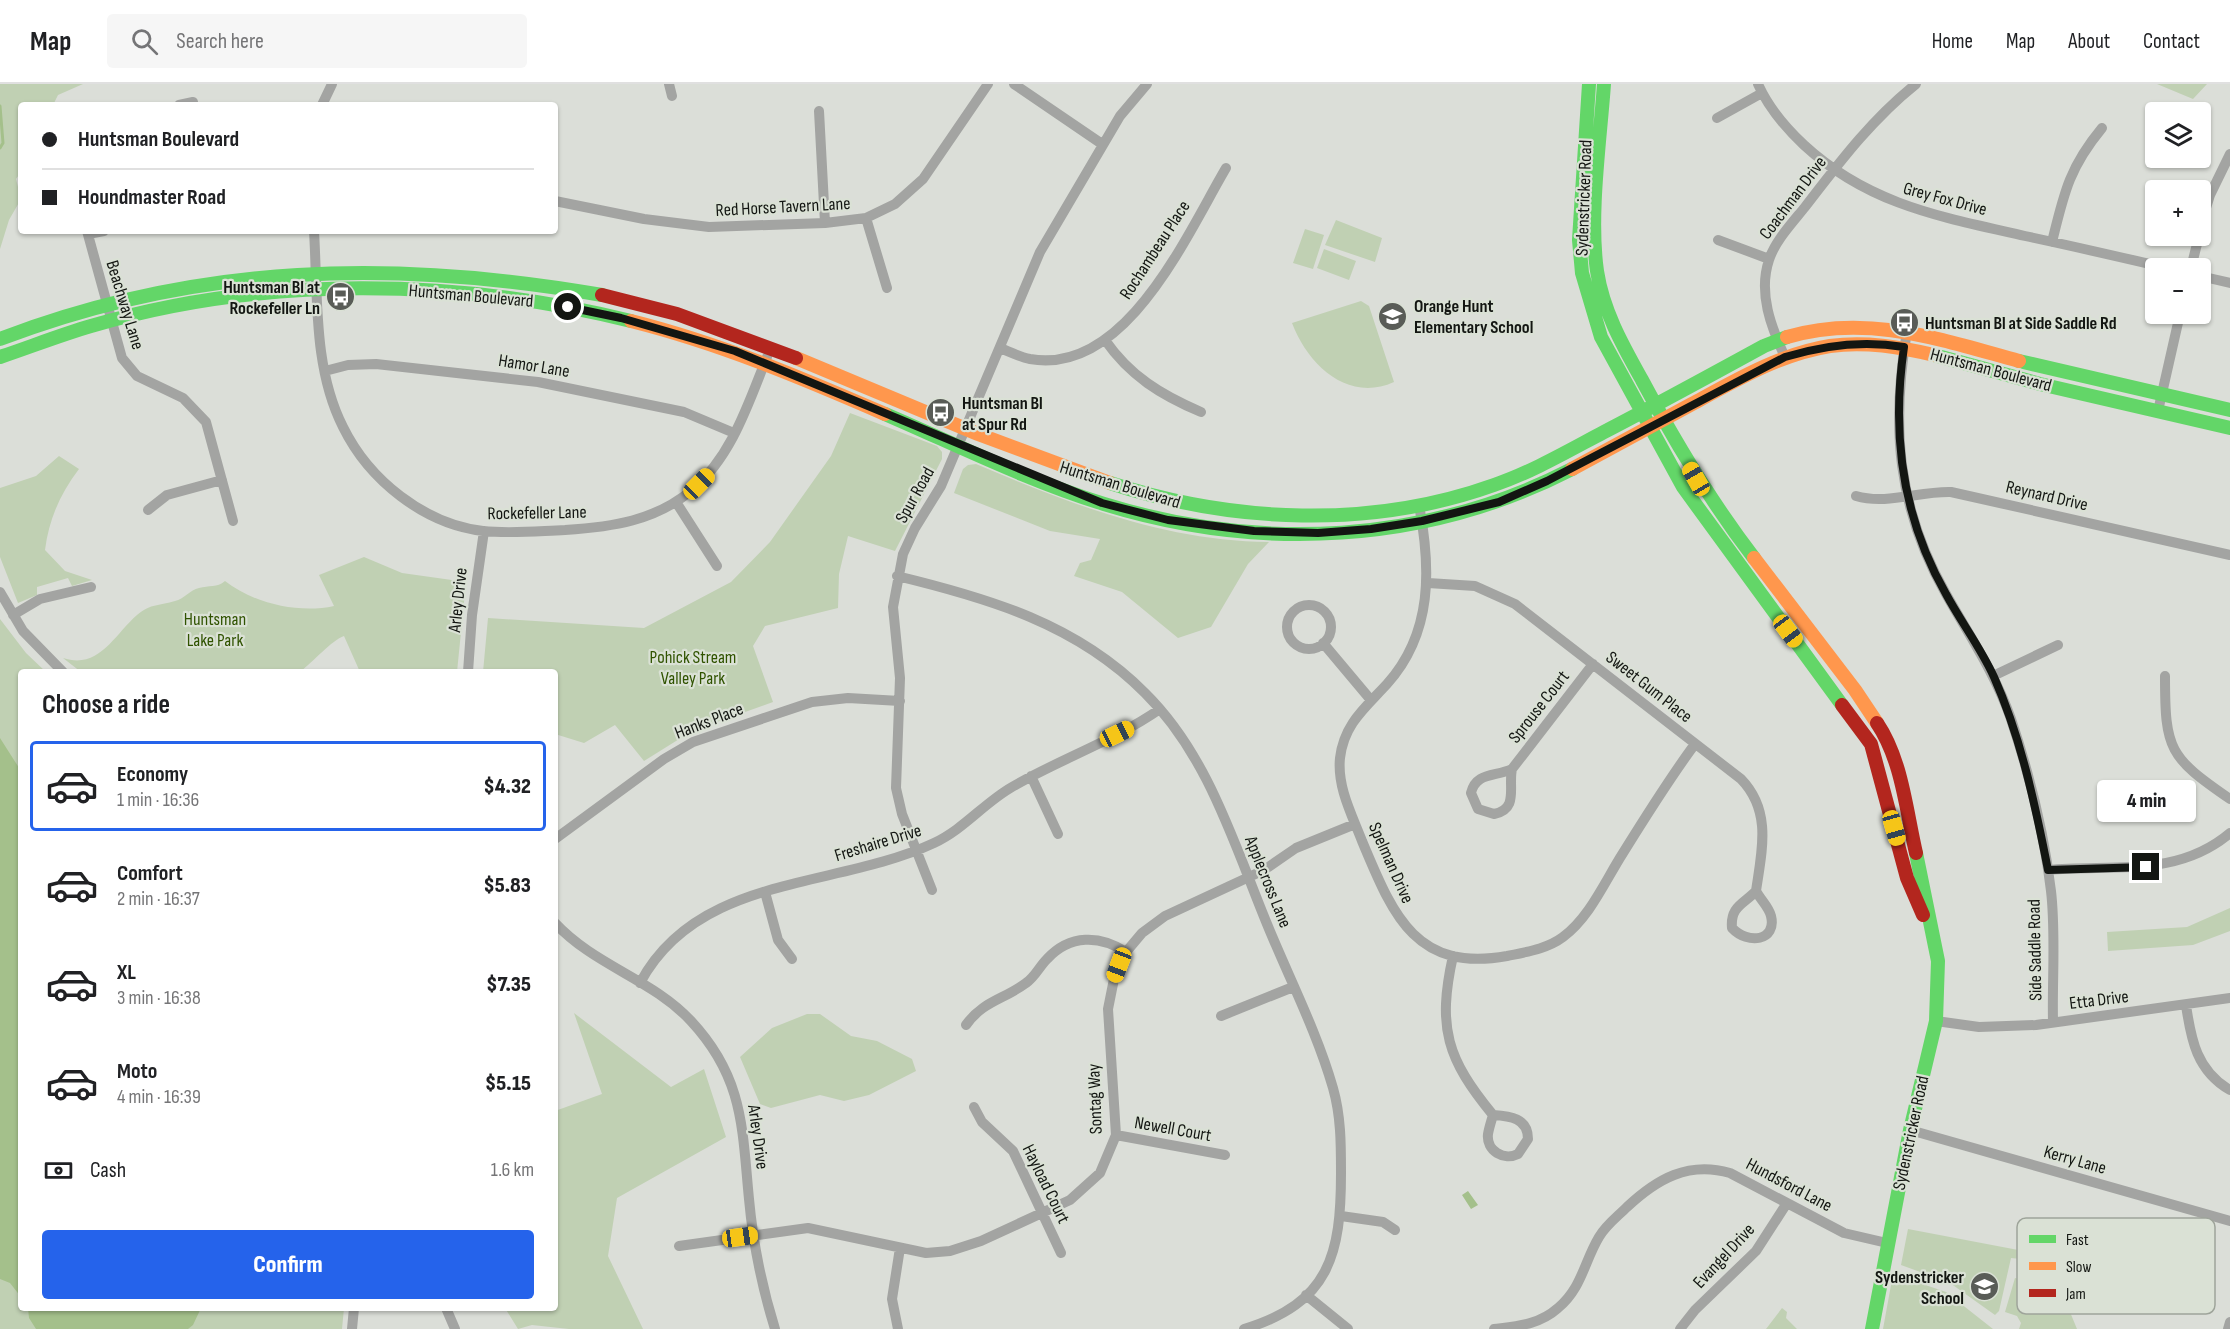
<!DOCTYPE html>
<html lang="en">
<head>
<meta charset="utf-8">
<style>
  :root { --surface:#fff; --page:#f6f6f6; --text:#202124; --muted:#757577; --line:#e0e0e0; --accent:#2563eb }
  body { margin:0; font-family:"Sofia Sans Condensed",sans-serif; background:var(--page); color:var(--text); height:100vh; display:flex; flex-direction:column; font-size:22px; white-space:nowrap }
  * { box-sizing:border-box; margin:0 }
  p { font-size:20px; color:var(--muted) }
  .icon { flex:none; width:33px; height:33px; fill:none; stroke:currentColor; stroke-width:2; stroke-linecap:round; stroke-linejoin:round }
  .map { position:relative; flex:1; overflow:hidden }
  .side { position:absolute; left:18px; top:585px; width:540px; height:642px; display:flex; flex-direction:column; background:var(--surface); border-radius:6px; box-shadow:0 2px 4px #0004 }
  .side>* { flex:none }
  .banner { position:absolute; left:18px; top:18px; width:540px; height:132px; border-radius:6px; box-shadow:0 2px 4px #0004; display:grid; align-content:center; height:132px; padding:0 24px; background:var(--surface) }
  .controls { position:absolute; left:2145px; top:18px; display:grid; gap:12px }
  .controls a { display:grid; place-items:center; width:66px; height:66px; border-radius:6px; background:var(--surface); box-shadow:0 2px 4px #0004; font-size:30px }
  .end { position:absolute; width:27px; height:27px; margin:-14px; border:8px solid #131612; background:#fff; box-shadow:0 0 0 3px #fff }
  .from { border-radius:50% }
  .bubble { position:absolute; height:42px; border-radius:6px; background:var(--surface); box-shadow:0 2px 4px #0004; font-size:20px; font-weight:800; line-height:42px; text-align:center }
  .car { position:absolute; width:18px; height:36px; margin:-18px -9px; border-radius:8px; box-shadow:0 0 4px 2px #0007; background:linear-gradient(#f5c518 24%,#345 0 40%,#f5c518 0 76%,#345 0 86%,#f5c518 0) }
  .banner b { display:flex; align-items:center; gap:21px; height:57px; font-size:22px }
  .banner b+b { border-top:2px solid var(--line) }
  .banner i { width:15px; height:15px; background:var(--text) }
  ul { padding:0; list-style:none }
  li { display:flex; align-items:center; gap:18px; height:90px; margin:0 12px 9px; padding:0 12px; border:3px solid transparent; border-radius:6px }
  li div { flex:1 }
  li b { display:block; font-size:22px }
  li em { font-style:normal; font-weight:800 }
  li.on { border-color:var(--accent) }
  li>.icon { width:54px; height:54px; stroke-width:1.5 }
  h2 { padding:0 24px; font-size:27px; line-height:72px }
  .pay { display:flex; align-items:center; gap:15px; height:66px; padding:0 24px; font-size:22px }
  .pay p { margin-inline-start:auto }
  .button { display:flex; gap:12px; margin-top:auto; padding:12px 24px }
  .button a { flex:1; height:69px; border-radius:6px; background:var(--accent); color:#fff; font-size:24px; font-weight:800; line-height:69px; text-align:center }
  header { display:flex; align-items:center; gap:36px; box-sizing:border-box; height:84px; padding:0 30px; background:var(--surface); border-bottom:2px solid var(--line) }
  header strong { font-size:28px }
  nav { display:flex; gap:33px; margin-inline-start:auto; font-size:21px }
  .search { width:420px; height:54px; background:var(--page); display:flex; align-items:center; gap:15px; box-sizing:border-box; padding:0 21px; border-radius:6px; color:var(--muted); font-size:22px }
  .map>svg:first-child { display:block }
</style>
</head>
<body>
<header>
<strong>Map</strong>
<div class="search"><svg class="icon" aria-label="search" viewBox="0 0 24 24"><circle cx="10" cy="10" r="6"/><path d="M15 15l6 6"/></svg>Search here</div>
<nav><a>Home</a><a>Map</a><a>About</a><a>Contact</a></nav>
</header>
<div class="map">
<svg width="2230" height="1245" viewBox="0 0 2230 1245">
  <rect width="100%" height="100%" fill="#dbded8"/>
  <!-- green -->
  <path fill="#c0d0b3" d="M0,0H83L58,11L53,21H21V88L16,95L21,115L9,136L0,165Z
    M2157,0H2207L2193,15Z
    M1336,136L1382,154L1375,178L1325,161Z
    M1305,145L1324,151L1313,185L1293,179Z
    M1324,165L1356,177L1349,196L1317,184Z
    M1361,217L1369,222L1394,298C1348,319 1308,281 1292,239Z
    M850,329L937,362L942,368V375L895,467L848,452L839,490L838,524L765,542L753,562L773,618L692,647L644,677L615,641L584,659L555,650V588H483L488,534L644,544L731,498L770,458L831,372Z
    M59,372L79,385C60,410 49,435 45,466L65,487L92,496L72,502L68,494L37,503V511L18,519L0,473V404L36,392Z
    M976,380C1070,420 1165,457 1269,458L1248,480L1211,543L1178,554L1122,508L1074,492L1080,479L1091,476L1100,455L1050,447L954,409L963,385L968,381Z
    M364,473L402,489L466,498L457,588H360L344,552C332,556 313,578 301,587L81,588L63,574C99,586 114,551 137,531C151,519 160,522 175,517C184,515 190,506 199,504C209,501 217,504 225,497C253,519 298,530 334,522L319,491Z
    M0,535L26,569L46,588H21V1224H344L342,1245H0Z
    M2230,824V847L2193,861L2108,867L2107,848L2187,843Z
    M574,929L671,1003L704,985L726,1053L617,1114L608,1172L643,1245H569L532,1241L518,1245L505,1224H555V1027L602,1010Z
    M807,930H820L851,952L877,957L912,975L916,987L869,1011L844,1017L820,1011L771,1024L760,1020L740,973L772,944Z
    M1908,1145L2082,1178L2070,1228L2077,1245H2019L2021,1239L2017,1232L2005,1228L2015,1194L2045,1203L2050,1190L2019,1181L2021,1175L2011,1174L1999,1227L1995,1231L1950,1199L1951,1193L1947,1192L1945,1197L1901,1181Z
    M1893,1190L1946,1208L1993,1245H1883Z
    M1782,1224L1787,1228L1786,1234L1797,1245H1766Z"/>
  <!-- water -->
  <path fill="#a4c08b" d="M0,654L21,687V1213L10,1199L0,1195Z
    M1468,1107L1478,1121L1471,1125L1462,1111Z
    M28,1224H201L193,1241L188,1245H36L29,1234Z"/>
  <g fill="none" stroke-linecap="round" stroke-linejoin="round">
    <!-- stream -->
    <path stroke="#a4c08b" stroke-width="3" d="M0,22L3,59L0,64"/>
    <!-- street -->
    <path stroke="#a3a4a2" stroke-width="10" d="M669,0L672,12
      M1014,0L1102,60
      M1758,0C1768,23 1786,44 1804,61C1869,121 1942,133 2025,152C2072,162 2120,173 2167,184
      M179,21L193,18
      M322,21L332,0
      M819,27L825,139
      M1717,34L1762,9
      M555,117L644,135L709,143L825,139L866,134L895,120L923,95L988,0
      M866,134L887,204
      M2200,143L2210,111L2230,70
      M87,147L122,274L137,292L183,314L206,338L233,437
      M314,147C318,212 313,284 343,343C369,396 424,440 483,447C511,450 538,447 565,446C612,443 655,437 692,406C732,372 748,320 767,273
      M88,150L104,147
      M1718,156L1769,175
      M2052,158C2064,109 2069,84 2102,44
      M2191,184L2199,152
      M2200,192L2230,199
      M1907,247C1891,342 1897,424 1946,510C1969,551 1995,589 2011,635C2029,689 2044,749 2051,807C2056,850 2052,895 2053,938
      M1105,256C1130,292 1161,311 1201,328
      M1000,264C1010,268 1020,273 1030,275C1126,292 1187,150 1226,84
      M1785,273C1771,243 1758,209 1769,176C1775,157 1793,138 1805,123C1839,79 1872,35 1916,0
      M325,287L348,281L376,280L538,298L684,328L734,349
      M2158,327L2180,230
      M1856,412C1887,421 1919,407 1951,408L2230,471
      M676,418L717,482
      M1419,421C1431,484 1433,549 1387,600C1365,624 1344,640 1340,674C1337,703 1352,731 1362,757C1392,828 1414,889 1507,872C1526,868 1547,865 1563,853C1590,833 1605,797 1623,769C1646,732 1669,695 1695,660
      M148,426L167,411L222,396
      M897,492C988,514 1077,540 1145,609C1208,671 1234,760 1267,840C1289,894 1317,948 1333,1004C1341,1032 1341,1060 1341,1089C1341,1170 1330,1219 1244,1245
      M1428,499L1475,502L1515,520L1741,695C1772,727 1762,766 1756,807C1744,820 1730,822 1732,844C1748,861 1777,857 1771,832C1769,823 1760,815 1756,807
      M0,508L23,547L63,588
      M1287 543a22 22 0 1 1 44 0a22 22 0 1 1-44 0Z
      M13,531L40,515L91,503
      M1323,559L1370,615
      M468,588L472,531L484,447
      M1993,592L2058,561
      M2165,592C2165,666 2169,673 2230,715
      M1512,685C1508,703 1519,725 1494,730L1478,725L1471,709C1476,688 1495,693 1512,685Z
      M1512,685L1593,580
      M1031,692L1058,750
      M555,755L664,675L693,658L812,618L848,614L900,617
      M2048,786C2112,780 2177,794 2230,749
      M932,806L902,730L896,704L900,594L893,523L903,470L915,444L941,402L1040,168L1120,32L1147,0
      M765,808L778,856L792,875
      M555,839C595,882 652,895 691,937C744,994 742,1044 749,1115C753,1159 762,1203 775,1245
      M1453,872C1437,944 1447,975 1493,1031C1491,1038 1489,1044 1488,1050C1486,1067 1504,1077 1518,1070L1528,1055C1528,1034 1510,1032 1493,1031
      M640,899C698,790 836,805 934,759C964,745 984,719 1012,703C1060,675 1114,657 1160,625
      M2186,921C2191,956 2197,987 2230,1006
      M1221,932L1293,903
      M1936,937L1979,943L2036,941L2230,914
      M966,941C983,917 1003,916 1026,899C1035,893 1039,883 1047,875C1070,850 1100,851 1126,868
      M974,1023L982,1038L1013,1067L1061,1169
      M1910,1046L2230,1137
      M1116,1051L1225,1071
      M1341,1132L1383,1138L1395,1146
      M679,1162L808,1144L926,1169L950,1167L981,1157L1070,1116L1100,1089L1116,1051L1108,925L1114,895L1126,868L1142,849L1165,832L1264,786L1296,764L1355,740
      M1306,1211L1348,1245
      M446,1224L455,1245
      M352,1245L354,1224
      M898,1245L892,1215L900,1164
      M1494,1245C1517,1242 1539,1241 1558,1224C1582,1204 1584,1178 1599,1153C1606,1141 1617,1133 1627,1123C1657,1095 1688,1077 1730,1089L1844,1149L1887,1159
      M1680,1245L1695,1226L1756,1167L1787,1119
      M2228,1245L2230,1238"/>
    <!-- fast -->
    <path stroke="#63d668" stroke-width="14" d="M1589,0L1579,156L1582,189L1601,253L1683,403L1842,621
      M1604,0C1600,57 1589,131 1597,187C1603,227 1623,262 1642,296C1675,358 1711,418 1754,474
      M0,255C198,179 395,175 602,211
      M1934,271L2040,300L2230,344
      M0,273C30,263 60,251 91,242C264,191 456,194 631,237
      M2019,277L2230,326
      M885,330C957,361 1029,397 1104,420C1260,468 1426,460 1572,385
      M1110,399C1233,439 1371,445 1494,401C1532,388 1568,367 1604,348C1658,320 1711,291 1764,262L1787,253
      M1872,1245L1910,1046L1936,937L1938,877L1916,769"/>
    <!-- slow -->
    <path stroke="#ff974d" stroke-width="14" d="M631,237C719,259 802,294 885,330
      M1787,253C1867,229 1942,256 2019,277
      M796,274L978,350L1110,399
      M1572,385C1612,363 1652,342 1692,320C1736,296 1780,270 1830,262C1865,257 1900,263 1934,271
      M1754,474L1855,606L1877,639"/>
    <!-- jam -->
    <path stroke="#b3261e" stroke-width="14" d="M602,211L677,230L796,274
      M1842,621L1871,660L1907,794L1923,831
      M1877,639C1902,676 1906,726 1916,769"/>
  </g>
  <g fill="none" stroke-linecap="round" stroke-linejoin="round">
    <!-- route -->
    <path stroke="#131612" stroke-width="8" d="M568,223L621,234L735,267L1102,419L1168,436L1254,447L1318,449L1371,445L1422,437L1499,418L1547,397L1785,273C1824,261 1863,256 1904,263C1891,351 1902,433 1946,510C1961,538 1981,564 1994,593C2021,654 2035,720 2048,786L2146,783"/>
  </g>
  <!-- icons -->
  <defs>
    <symbol id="bus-disc" viewBox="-11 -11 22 22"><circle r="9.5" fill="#595c57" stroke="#dae1d5"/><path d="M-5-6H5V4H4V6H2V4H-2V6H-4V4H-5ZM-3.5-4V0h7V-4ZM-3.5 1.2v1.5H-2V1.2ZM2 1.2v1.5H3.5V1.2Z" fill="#fff"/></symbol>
    <symbol id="school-disc" viewBox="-11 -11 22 22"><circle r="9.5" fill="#595c57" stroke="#dae1d5"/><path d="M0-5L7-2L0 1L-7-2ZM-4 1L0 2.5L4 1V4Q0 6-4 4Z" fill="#fff"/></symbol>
  </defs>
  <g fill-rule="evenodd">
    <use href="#bus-disc" x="324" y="196" width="33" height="33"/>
    <use href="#school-disc" x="1376" y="216" width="33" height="33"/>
    <use href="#bus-disc" x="1888" y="222" width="33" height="33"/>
    <use href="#bus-disc" x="924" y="312" width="33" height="33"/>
    <use href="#school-disc" x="1968" y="1186" width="33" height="33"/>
  </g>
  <g text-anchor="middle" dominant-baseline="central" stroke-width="4.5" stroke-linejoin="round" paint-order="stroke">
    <!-- street labels -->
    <g font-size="18" fill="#131612" stroke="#dae1d5">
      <text transform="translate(1584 114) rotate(-88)">Sydenstricker Road</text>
      <text transform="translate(1793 114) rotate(-53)">Coachman Drive</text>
      <text transform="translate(1945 115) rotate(15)">Grey Fox Drive</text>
      <text transform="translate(783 123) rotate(-3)">Red Horse Tavern Lane</text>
      <text transform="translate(1155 166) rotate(-57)">Rochambeau Place</text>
      <text transform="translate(471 212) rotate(5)">Huntsman Boulevard</text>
      <text transform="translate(125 221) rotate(73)">Beachway Lane</text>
      <text transform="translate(534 282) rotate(9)">Hamor Lane</text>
      <text transform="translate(1991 286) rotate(15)">Huntsman Boulevard</text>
      <text transform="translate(1120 401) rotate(17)">Huntsman Boulevard</text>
      <text transform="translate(915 411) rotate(-61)">Spur Road</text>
      <text transform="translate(2047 412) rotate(13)">Reynard Drive</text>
      <text transform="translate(537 429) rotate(-1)">Rockefeller Lane</text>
      <text transform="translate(458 516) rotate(-84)">Arley Drive</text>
      <text transform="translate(1649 603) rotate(38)">Sweet Gum Place</text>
      <text transform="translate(1539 623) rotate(-52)">Sprouse Court</text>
      <text transform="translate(709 637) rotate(-21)">Hanks Place</text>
      <text transform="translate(878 759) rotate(-17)">Freshaire Drive</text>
      <text transform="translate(1391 779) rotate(66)">Spelman Drive</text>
      <text transform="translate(1268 798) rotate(68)">Applecross Lane</text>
      <text transform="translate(2035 866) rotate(-91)">Side Saddle Road</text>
      <text transform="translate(2099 916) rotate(-7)">Etta Drive</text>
      <text transform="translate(1095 1015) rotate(-92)">Sontag Way</text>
      <text transform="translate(1173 1045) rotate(10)">Newell Court</text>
      <text transform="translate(1911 1049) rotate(-78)">Sydenstricker Road</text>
      <text transform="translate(758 1053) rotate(82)">Arley Drive</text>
      <text transform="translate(2075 1076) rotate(16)">Kerry Lane</text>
      <text transform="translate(1046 1100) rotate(64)">Hayload Court</text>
      <text transform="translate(1789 1101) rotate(28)">Hundsford Lane</text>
      <text transform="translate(1724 1172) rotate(-47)">Evangel Drive</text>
    </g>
    <!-- poi labels -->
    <g font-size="18" font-weight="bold" fill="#131612" stroke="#dae1d5" text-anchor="start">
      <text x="320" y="203" text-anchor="end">Huntsman Bl at<tspan x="320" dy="21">Rockefeller Ln</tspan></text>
      <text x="1414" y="222">Orange Hunt<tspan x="1414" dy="21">Elementary School</tspan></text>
      <text x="1925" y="239">Huntsman Bl at Side Saddle Rd</text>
      <text x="962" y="319">Huntsman Bl<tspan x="962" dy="21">at Spur Rd</tspan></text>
      <text x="1964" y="1193" text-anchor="end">Sydenstricker<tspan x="1964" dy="21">School</tspan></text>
    </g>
    <!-- park labels -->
    <g font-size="18" fill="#305300" stroke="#dae1d5">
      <text x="215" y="535">Huntsman<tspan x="215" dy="21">Lake Park</tspan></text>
      <text x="693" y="573">Pohick Stream<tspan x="693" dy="21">Valley Park</tspan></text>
    </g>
  </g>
  <!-- legend -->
  <rect x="2017" y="1134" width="198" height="96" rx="9" fill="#dae1d5" stroke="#9ea49a" stroke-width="1.5"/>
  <rect x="2029" y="1151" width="27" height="8" fill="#63d668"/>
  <rect x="2029" y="1178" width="27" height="8" fill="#ff974d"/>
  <rect x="2029" y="1205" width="27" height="8" fill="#b3261e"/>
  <g font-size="16" fill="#131612">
    <text x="2066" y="1161">Fast</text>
    <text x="2066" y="1188">Slow</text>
    <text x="2066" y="1215">Jam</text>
  </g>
</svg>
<div class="controls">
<a><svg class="icon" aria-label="layers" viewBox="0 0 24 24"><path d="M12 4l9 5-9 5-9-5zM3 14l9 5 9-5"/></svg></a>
<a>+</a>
<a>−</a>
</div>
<i class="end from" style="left:568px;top:223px"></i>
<i class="end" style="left:2146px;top:783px"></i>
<div class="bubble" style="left:2097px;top:696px;width:99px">4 min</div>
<i class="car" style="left:1696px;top:395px;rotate:330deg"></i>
<i class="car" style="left:699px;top:400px;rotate:45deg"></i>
<i class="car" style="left:1788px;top:547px;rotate:143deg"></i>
<i class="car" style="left:1117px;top:650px;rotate:64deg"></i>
<i class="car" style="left:1894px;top:744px;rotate:164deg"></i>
<i class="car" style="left:1119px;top:881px;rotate:201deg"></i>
<i class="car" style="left:740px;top:1153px;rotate:82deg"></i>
<div class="banner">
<b><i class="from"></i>Huntsman Boulevard</b>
<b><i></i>Houndmaster Road</b>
</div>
<section class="side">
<h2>Choose a ride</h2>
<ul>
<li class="on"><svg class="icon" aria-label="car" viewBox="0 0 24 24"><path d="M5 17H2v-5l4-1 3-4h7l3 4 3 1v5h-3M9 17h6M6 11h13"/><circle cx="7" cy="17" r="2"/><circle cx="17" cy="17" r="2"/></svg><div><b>Economy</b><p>1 min · 16:36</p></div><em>$4.32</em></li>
<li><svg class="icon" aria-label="car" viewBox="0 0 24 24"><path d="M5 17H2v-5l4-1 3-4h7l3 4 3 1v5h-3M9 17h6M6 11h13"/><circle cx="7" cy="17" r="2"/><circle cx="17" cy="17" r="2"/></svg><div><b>Comfort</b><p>2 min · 16:37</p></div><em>$5.83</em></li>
<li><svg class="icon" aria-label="car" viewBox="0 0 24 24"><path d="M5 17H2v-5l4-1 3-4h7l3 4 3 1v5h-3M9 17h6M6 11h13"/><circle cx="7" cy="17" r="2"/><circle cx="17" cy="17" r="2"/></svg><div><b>XL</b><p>3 min · 16:38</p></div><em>$7.35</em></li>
<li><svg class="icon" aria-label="car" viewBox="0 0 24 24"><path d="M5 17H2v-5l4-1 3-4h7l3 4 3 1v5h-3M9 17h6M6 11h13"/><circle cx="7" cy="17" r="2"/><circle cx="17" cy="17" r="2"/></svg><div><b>Moto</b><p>4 min · 16:39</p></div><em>$5.15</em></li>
</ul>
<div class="pay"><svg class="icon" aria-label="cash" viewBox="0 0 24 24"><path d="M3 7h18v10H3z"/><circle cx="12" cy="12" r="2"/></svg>Cash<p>1.6 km</p></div>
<div class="button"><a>Confirm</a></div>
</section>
</div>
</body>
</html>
